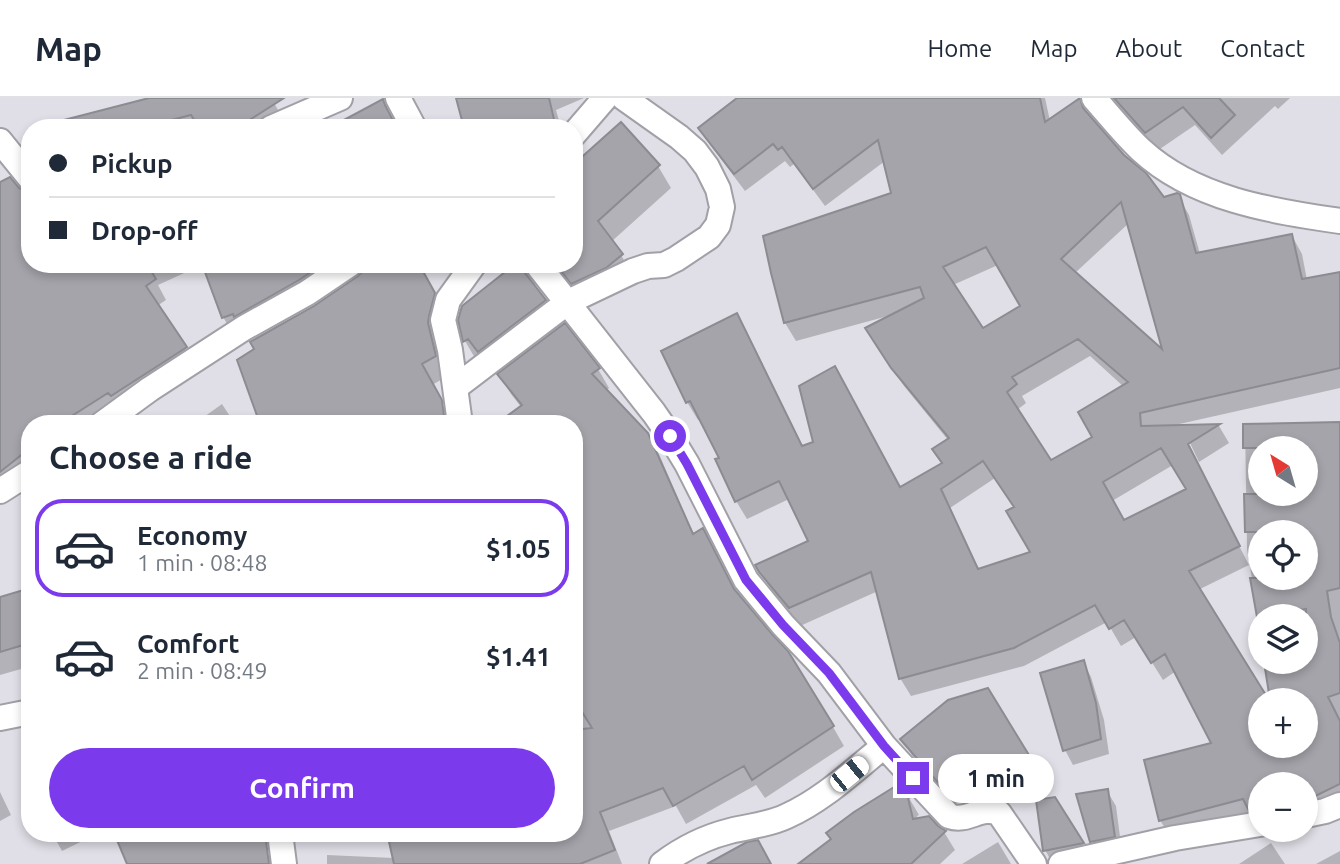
<!DOCTYPE html>
<html lang="en">
<head>
<meta charset="utf-8">
<style>
  :root { --surface:#fff; --page:#f6f6f7; --text:#1f2937; --muted:#747a83; --line:#e0e1e3; --accent:#7c3aed }
  body { margin:0; font-family:Ubuntu,sans-serif; background:var(--page); color:var(--text); height:100vh; display:flex; flex-direction:column; font-size:26px; white-space:nowrap }
  * { box-sizing:border-box; margin:0 }
  p { font-size:23px; color:var(--muted) }
  .icon { flex:none; width:38px; height:38px; fill:none; stroke:currentColor; stroke-width:2; stroke-linecap:round; stroke-linejoin:round }
  .map { position:relative; flex:1; overflow:hidden }
  .sheet { position:absolute; left:21px; top:317px; width:562px; height:427px; display:flex; flex-direction:column; background:var(--surface); border-radius:28px; box-shadow:0 4px 10px #0003 }
  .sheet>* { flex:none }
  .top-card { position:absolute; left:21px; top:21px; width:562px; height:154px; border-radius:28px; box-shadow:0 4px 10px #0003; display:grid; align-content:center; height:154px; padding:0 28px; background:var(--surface) }
  .needle { width:46px; rotate:323deg }
  .buttons { position:absolute; left:1248px; top:338px; display:grid; gap:14px }
  .buttons a { display:grid; place-items:center; width:70px; height:70px; border-radius:50%; background:var(--surface); box-shadow:0 4px 10px #0003; font-size:35px }
  .end { position:absolute; width:32px; height:32px; margin:-16px; border:9px solid #7c3aed; background:#fff; box-shadow:0 0 0 4px #fff }
  .from { border-radius:50% }
  .bubble { position:absolute; height:49px; border-radius:24px; background:var(--surface); box-shadow:0 4px 10px #0003; font-size:23px; font-weight:700; line-height:49px; text-align:center }
  .car { position:absolute; width:21px; height:42px; margin:-21px -10px; border-radius:9px; box-shadow:0 0 5px 2px #0007; background:linear-gradient(#fff 24%,#345 0 40%,#fff 0 76%,#345 0 86%,#fff 0) }
  .top-card b { display:flex; align-items:center; gap:24px; height:66px; font-size:26px }
  .top-card b+b { border-top:2px solid var(--line) }
  .top-card i { width:18px; height:18px; background:var(--text) }
  ul { padding:0; list-style:none }
  li { display:flex; align-items:center; gap:21px; height:98px; margin:0 14px 10px; padding:0 14px; border:4px solid transparent; border-radius:28px }
  li div { flex:1 }
  li b { display:block; font-size:26px }
  li em { font-style:normal; font-weight:700 }
  li.current { border-color:var(--accent) }
  li>.icon { width:63px; height:63px; stroke-width:1.5 }
  h2 { padding:0 28px; font-size:32px; line-height:84px }
  .action { display:flex; gap:14px; margin-top:auto; padding:14px 28px }
  .action a { flex:1; height:80px; border-radius:42px; background:var(--accent); color:#fff; font-size:28px; font-weight:700; line-height:80px; text-align:center }
  header { display:flex; align-items:center; gap:42px; box-sizing:border-box; height:98px; padding:0 35px; background:var(--surface); border-bottom:2px solid var(--line) }
  header strong { font-size:33px }
  nav { display:flex; gap:38px; margin-inline-start:auto; font-size:24px }
  .map>svg:first-child { display:block }
</style>
</head>
<body>
<header>
<strong>Map</strong>
<nav><a>Home</a><a>Map</a><a>About</a><a>Contact</a></nav>
</header>
<div class="map">
<svg width="1340" height="766" viewBox="0 0 1340 766">
  <rect width="100%" height="100%" fill="#e0dfe7"/>
  <!-- shadow -->
  <path fill="#0003" fill-rule="evenodd" d="M156,0H271L284,22L272,30H79Z
    M457,0H584L556,12L561,30H466Z
    M738,0H1045L1050,23L1079,1L1089,18L1163,101L1178,98L1189,117L1200,156L1292,138L1302,156L1307,182L1340,176V294V290L1175,327L1176,329L1219,328L1229,345L1199,364L1190,345H1186L1249,467L1198,492L1267,602H1260V648H1306V602H1272L1266,564H1306V518H1260V528L1247,451L1245,327L1340,325V709L1306,714V686H1260V728L1171,740L1160,722L1214,646L1176,573L1163,582L1136,539L1121,548L1107,524L1024,568L911,598L900,580L878,493L800,528L771,492L758,468L810,444L789,401L747,421L736,403L721,360L700,321L698,322L687,304L663,253L803,350L900,391L943,366L948,342L904,288L878,249L888,218L796,243L785,225L893,96L885,63L825,108L794,66L790,69L785,63L745,93L711,48L700,30ZM1129,125L1166,256L1075,175ZM998,167L1022,209L982,232L953,187ZM1090,258L1124,289L1095,339L1051,364L1017,312L1026,305L1022,298ZM1260,350H1306V396H1260ZM1173,367L1188,392L1124,424L1112,403ZM995,380L1015,410L1032,455L979,472L950,410ZM1260,434H1306V480H1260Z
    M1111,0H1290L1278,11L1275,8L1222,57L1195,27L1157,53L1115,7Z
    M658,68L671,90L611,144L621,157L634,179L586,207L563,179L545,166H574V69Z
    M0,86L30,166H204L158,187L166,202L157,208L197,270L102,326H30V379L3,401L0,405Z
    M204,166H417L446,216V279L432,287L453,326H262L315,209L360,179L365,172L362,171L353,173L235,239L223,219Z
    M518,166H526L536,183L534,190L545,203L558,225L533,244L520,222L507,175Z
    M494,216L513,259L478,265L465,243L460,222Z
    M598,271L609,290L606,293L647,336L659,356L694,437L833,629L844,648L765,700L756,687L686,726L676,708L609,733L622,766H327V757L394,760L389,735H574V326L521,309L511,296L500,277Z
    M222,306L235,326H194Z
    M30,492V592L21,571L0,577V501Z
    M1083,564L1091,579L1104,622L1109,656L1073,667L1065,652Z
    M987,592L1041,680L954,706L913,659L902,642Z
    M30,668V690L21,673Z
    M899,689L909,700L919,717L917,718L918,722L944,734L955,752L940,766H801Z
    M1107,693L1116,708L1122,754L1100,759L1092,743Z
    M0,694L11,717L0,723Z
    M1055,701L1083,746L1091,761L1053,766L1045,752Z
    M52,735H99L62,753Z
    M116,735H272L274,746L252,753L266,754L273,766H129Z
    M998,744L1011,766H962Z
    M1271,745L1285,766H1239Z
    M1340,753V766H1316Z"/>
  <!-- building -->
  <path fill="#a5a4ab" stroke="#8b8b92" stroke-width="2" fill-rule="evenodd" d="M149,0H284L237,30H199L191,17L141,30H66L64,22Z
    M456,0H549L556,30H464Z
    M737,0H1040L1045,24L1080,0L1083,10L1124,57L1146,75L1164,99L1177,95L1180,96L1196,155L1292,136L1302,181L1340,174V270L1140,315L1141,328L1220,326L1188,346L1240,448L1189,473L1269,602H1260V648H1306V602H1270L1264,564H1306V511L1257,519L1250,480H1306V434H1245L1244,396H1306V350H1243V326L1340,324V490L1327,493L1331,519L1340,545V595L1328,599L1340,623V686L1307,702L1306,698V686H1260V711L1249,713L1243,701L1159,723L1144,662L1211,645L1165,556L1151,565L1124,522L1109,531L1095,507L1014,550L899,581L871,474L789,510L759,474L755,467L808,443L779,383L735,404L715,361L719,360L690,303L686,305L661,253L737,215L802,348L813,344L799,288L835,268L900,389L942,365L932,351L949,340L891,270L865,230L924,200L920,189L784,225L771,175L763,138L891,95L878,42L813,91L782,49L778,52L773,46L734,76L698,30ZM1121,104L1162,251L1061,161ZM986,149L1020,208L983,230L943,169ZM1078,241L1128,284L1078,314L1092,339L1051,362L1007,294L1017,286L1012,279ZM1161,350L1186,391L1124,422L1103,384ZM983,363L1014,409L1006,413L1030,454L978,471L941,391Z
    M1114,0H1219L1235,17L1211,40L1183,9L1145,35Z
    M383,1L385,7L397,30H329Z
    M621,24L660,67L598,123L623,156L606,170L571,186L556,166H574V66Z
    M10,79L19,90L28,94L30,99V166H147L156,181L146,188L187,249L111,298L108,295L59,326H30V350L0,374V84Z
    M202,166H323L299,182L234,219L233,216L222,220Z
    M365,166H419L435,195L429,218L428,225L436,258L422,266L442,302L445,326H260L237,262L254,251L250,244L314,208L358,178L363,173Z
    M515,166H522L525,175L546,202L478,254L468,241L463,244L458,222L462,208Z
    M565,225L600,270L592,276L648,335L693,436L703,430L734,491L772,536L788,553L834,628L752,682L744,668L673,708L663,690L600,714L615,752L580,766H394L387,735H574V632L592,630L574,601V326H496L522,307L497,276Z
    M30,490V545L0,554V499Z
    M1084,562L1096,605L1101,641L1063,653L1040,575Z
    M988,590L1032,662L942,689L900,641L948,602Z
    M899,686L911,699L908,700L913,721L929,718L938,728L946,733L911,766H798L831,741L826,735L854,714Z
    M1108,691L1115,739L1090,744L1076,696Z
    M1055,699L1084,745L1043,753L1036,702Z
    M114,735H265L269,766H127Z
    M758,742L771,766H707L747,744Z"/>
  <g fill="none" stroke-linecap="round" stroke-linejoin="round">
    <defs>
      <path id="street" d="M398,0L414,30
        M1094,0C1109,17 1124,36 1141,52C1194,101 1271,113 1340,123
        M271,30L340,0
        M574,36L605,0
        M0,43L30,80
        M537,166L654,315L670,338L687,366L746,482L783,527L829,575L884,648L949,718C968,725 980,707 999,715L1034,766
        M456,289L568,204L633,173L648,168L664,167L676,161L709,139L718,127L722,109L718,91L707,69L695,53L679,39L624,0
        M102,326L150,291L244,230L307,195L350,166
        M460,326L450,252L443,222L448,202L474,166
        M0,393L30,374
        M0,620L30,614
        M1306,717L1325,713L1340,707
        M280,735L284,766
        M662,766C682,751 706,739 730,733C749,728 769,727 787,718C823,702 853,673 884,648
        M1061,766L1175,740L1260,726"/>
    </defs>
    <!-- street casing -->
    <use href="#street" stroke="#a1a0a7" stroke-width="28"/>
    <!-- street -->
    <use href="#street" stroke="#fff" stroke-width="24"/>
  </g>
  <g fill="none" stroke-linecap="round" stroke-linejoin="round">
    <!-- route -->
    <path stroke="#7c3aed" stroke-width="9" d="M670,338L687,366L746,482L783,527L829,575L884,648L913,680"/>
  </g>
</svg>
<div class="buttons">
<a><svg class="needle" viewBox="-14 -14 28 28"><path d="M0-13l5 13h-10z" fill="#e53935"/><path d="M0 13l5-13h-10z" fill="#747a83"/></svg></a>
<a><svg class="icon" aria-label="locate" viewBox="0 0 24 24"><circle cx="12" cy="12" r="6"/><path d="M12 2v4M12 18v4M2 12h4M18 12h4"/></svg></a>
<a><svg class="icon" aria-label="layers" viewBox="0 0 24 24"><path d="M12 4l9 5-9 5-9-5zM3 14l9 5 9-5"/></svg></a>
<a>+</a>
<a>−</a>
</div>
<i class="end from" style="left:670px;top:338px"></i>
<i class="end" style="left:913px;top:680px"></i>
<div class="bubble" style="left:938px;top:656px;width:116px">1 min</div>
<i class="car" style="left:849px;top:676px;rotate:51deg"></i>
<div class="top-card">
<b><i class="from"></i>Pickup</b>
<b><i></i>Drop-off</b>
</div>
<section class="sheet">
<h2>Choose a ride</h2>
<ul>
<li class="current"><svg class="icon" aria-label="car" viewBox="0 0 24 24"><path d="M5 17H2v-5l4-1 3-4h7l3 4 3 1v5h-3M9 17h6M6 11h13"/><circle cx="7" cy="17" r="2"/><circle cx="17" cy="17" r="2"/></svg><div><b>Economy</b><p>1 min · 08:48</p></div><em>$1.05</em></li>
<li><svg class="icon" aria-label="car" viewBox="0 0 24 24"><path d="M5 17H2v-5l4-1 3-4h7l3 4 3 1v5h-3M9 17h6M6 11h13"/><circle cx="7" cy="17" r="2"/><circle cx="17" cy="17" r="2"/></svg><div><b>Comfort</b><p>2 min · 08:49</p></div><em>$1.41</em></li>
</ul>
<div class="action"><a>Confirm</a></div>
</section>
</div>
</body>
</html>
